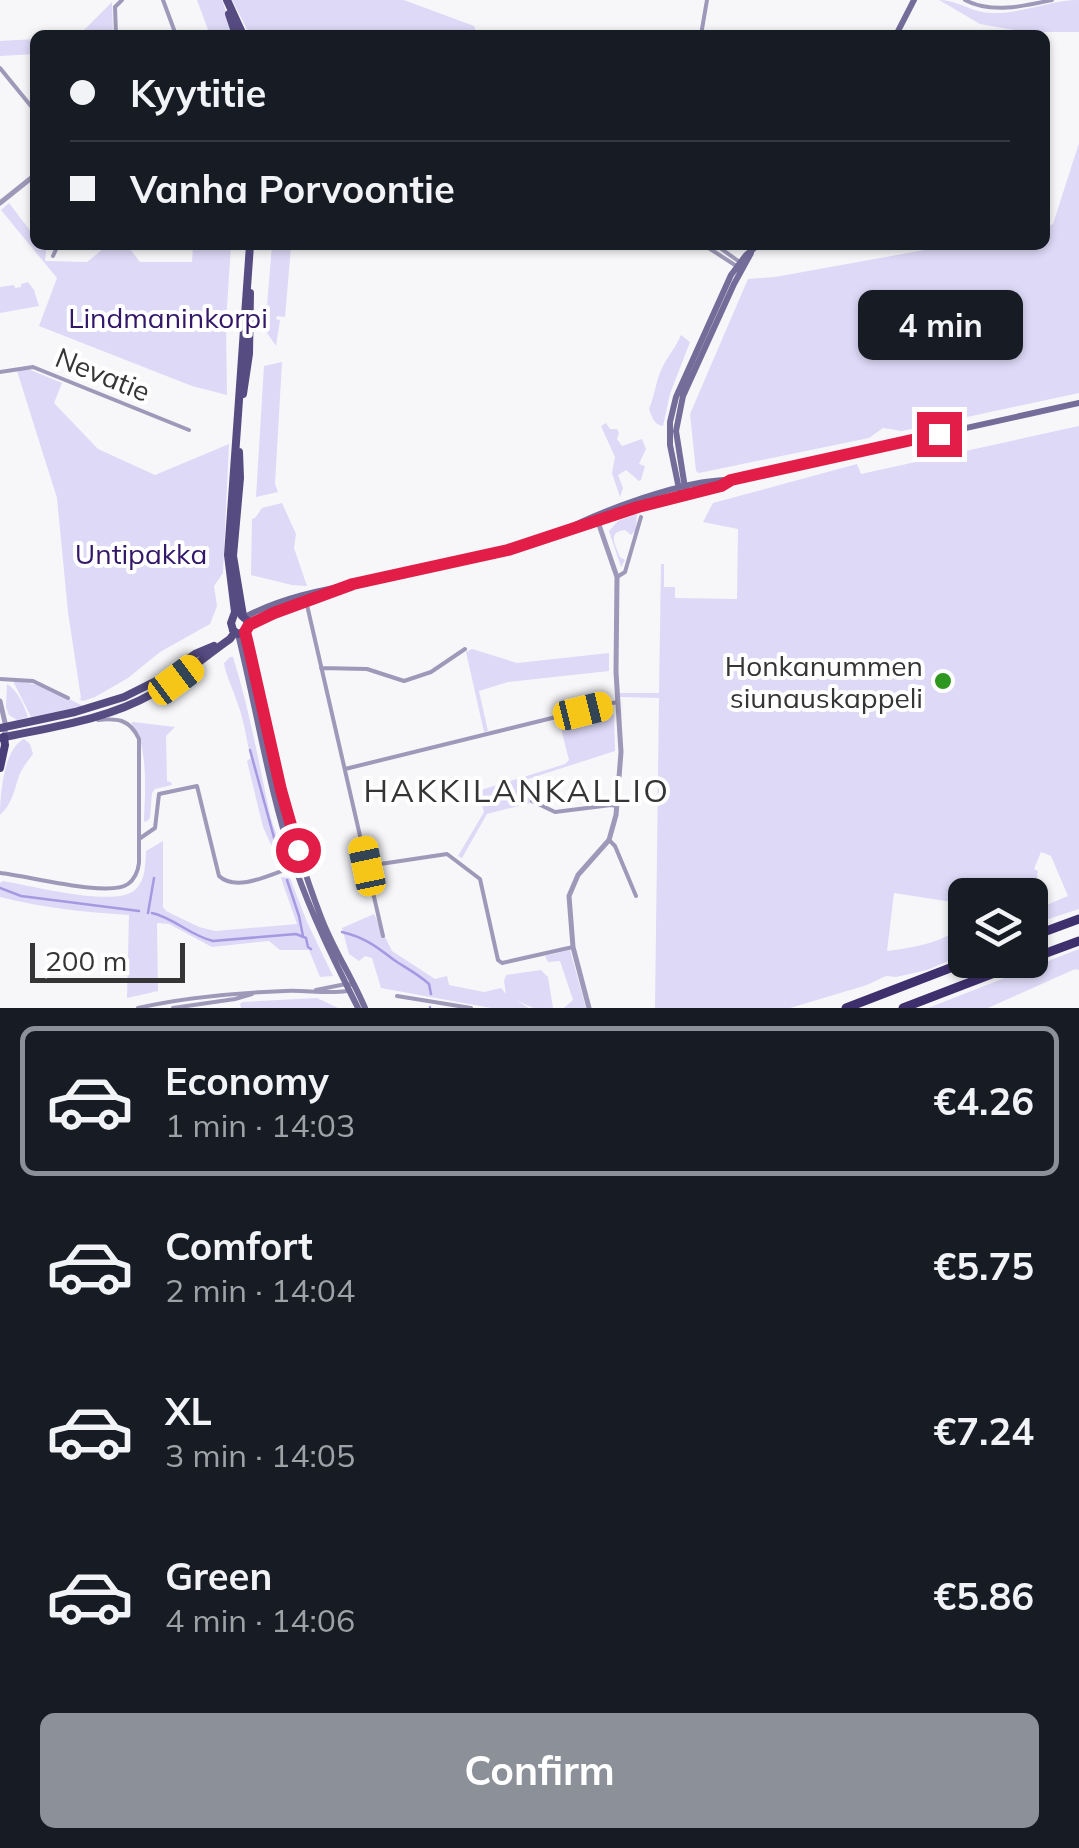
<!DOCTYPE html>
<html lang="en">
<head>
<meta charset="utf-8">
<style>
  :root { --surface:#171b24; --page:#242831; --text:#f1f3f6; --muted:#9ea1a6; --line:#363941; --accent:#8c9099 }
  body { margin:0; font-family:Mulish,sans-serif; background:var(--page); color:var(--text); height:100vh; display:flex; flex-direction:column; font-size:38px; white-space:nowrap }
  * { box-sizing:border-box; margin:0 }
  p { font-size:32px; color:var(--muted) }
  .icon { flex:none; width:55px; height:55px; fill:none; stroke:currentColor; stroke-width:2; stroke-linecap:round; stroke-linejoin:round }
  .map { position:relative; height:1008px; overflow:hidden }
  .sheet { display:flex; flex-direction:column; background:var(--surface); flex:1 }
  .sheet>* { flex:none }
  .hud { position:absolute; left:30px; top:30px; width:1020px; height:220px; border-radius:15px; box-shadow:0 2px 8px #0004; display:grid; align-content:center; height:220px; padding:0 40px; background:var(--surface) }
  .fabs { position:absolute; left:948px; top:878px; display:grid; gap:20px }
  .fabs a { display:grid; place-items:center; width:100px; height:100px; border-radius:15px; background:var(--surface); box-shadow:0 2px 8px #0004; font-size:50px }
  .scale { position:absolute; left:30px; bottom:25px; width:155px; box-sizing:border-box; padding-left:10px; border:5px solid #353536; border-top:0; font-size:28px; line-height:35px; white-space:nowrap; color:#353536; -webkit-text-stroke:8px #fff; paint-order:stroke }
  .end { position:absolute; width:45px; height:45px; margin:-22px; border:12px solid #e11d48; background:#fff; box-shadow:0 0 0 5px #fff }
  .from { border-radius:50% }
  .bubble { position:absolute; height:70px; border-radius:15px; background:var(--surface); box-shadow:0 2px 8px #0004; font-size:32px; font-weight:700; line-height:70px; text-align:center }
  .car { position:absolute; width:30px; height:60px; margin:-30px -15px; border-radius:12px; box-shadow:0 0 8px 2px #0007; background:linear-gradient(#f5c518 24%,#345 0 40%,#f5c518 0 76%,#345 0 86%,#f5c518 0) }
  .hud b { display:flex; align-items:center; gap:35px; height:95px; font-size:38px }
  .hud b+b { border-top:2px solid var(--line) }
  .hud i { width:25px; height:25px; background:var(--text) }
  ul { padding:18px 0 0; list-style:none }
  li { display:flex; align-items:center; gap:30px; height:150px; margin:0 20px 15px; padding:0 20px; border:5px solid transparent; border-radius:15px }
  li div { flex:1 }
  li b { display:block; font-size:38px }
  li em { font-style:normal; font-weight:700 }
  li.active { border-color:var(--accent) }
  li>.icon { width:90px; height:90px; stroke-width:1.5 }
  .button { display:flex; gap:20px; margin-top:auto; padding:20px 40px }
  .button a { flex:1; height:115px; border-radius:15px; background:var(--accent); color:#fff; font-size:40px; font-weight:700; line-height:115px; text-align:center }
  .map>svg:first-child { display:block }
</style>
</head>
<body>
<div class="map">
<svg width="1079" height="1008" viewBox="0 0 1079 1008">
  <rect width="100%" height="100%" fill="#f7f7fa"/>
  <!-- green -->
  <path fill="#ddd9f7" d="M197,0H222L234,35H210Z
    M232,0H404L474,26L477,35H250Z
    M939,0C958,0 972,13 992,13C1022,14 1050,0 1079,0V32H1025L980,24Z
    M112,2L113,33L79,35Z
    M35,39V54L0,56V41Z
    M1079,143V393L902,431L883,428L869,438L699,473L696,471L690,414L748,279L775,277L952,245H1045V228L1053,224Z
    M9,203L35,237V245H41L46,251L45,261L87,262L108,245H127L140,262H192L193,245H231L226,323L227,395L192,386L39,326L57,278L1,210Z
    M272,245H295L291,247L285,317L277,316L276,319L280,320L276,346L265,330Z
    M28,282L34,290L39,306L0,313V287L14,285L15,288L21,287V284Z
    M681,335L690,342L670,394L663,426C654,425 652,417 649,409C655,395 656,379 663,366C668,356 676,347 681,335Z
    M282,362L275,484L278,492L256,497L264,366Z
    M28,369L62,383L54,403L98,449L155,475L229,444L223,573L214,586L217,606L210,624L160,652L128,678L95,697L83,701L79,699L81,698L68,612L57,498L17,371Z
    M606,423L610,429H617L619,433L617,439L622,446L642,439L646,449L639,464L645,466L641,480L639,481L626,470L618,475L623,488L620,497L612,473L615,457L601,426Z
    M1079,426V909L1030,925V912L1068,896L1051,856L1041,852L1034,869L1038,871L1032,909H1030V895H965V904L894,893L887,951C911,948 950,942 965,922V954L927,970L896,977L886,976L867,985L790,1008H655L659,698L620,697V693H659L661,564H664V587H675V598L737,599L738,529L703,522L713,503L857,464L861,474Z
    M282,503L296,534L294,548L307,586L292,585L251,575L252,519L255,518L262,508Z
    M637,514L636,530L631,535L625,530C607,532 615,544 620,557L625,560L621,567L609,531L618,521Z
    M472,649L517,663L609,653V671L508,682L479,691L488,731L484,732L466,652Z
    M230,657H233C249,708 258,759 269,810C272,826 280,839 282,855L278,860L263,827L247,761L251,758C246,739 244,719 237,702C233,689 226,676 224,663Z
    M13,681C39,682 59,694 83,706L31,717Z
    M7,684C18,690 24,706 28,717L17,720L9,715L6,707Z
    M607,709L614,715L615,751L528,779L532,797L530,803L487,814L462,858L458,856L484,812L478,791L565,764L569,760L559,721Z
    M133,722L175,727L166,736L167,781L171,782L172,785L155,789L152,793L150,818L146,822L144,821C145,794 149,743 131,723Z
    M24,739L30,744L33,754C28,761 22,768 19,776C14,791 12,804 0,815C0,794 4,748 24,739Z
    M163,841V907L166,911L199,927L215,931L297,924L282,881L281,877L290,878L307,922L333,976L320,977L309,950H280L269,941L212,947L169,924L157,923L158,991L127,998L129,915C84,912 43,908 0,897V883L3,881C29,885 118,909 136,889C146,879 145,864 146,851Z
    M374,914L392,951L435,979L447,976L449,985L484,992L501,988L506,994L504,981L506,975L541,970L548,977L553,1008H533L516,1000L529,1008H491L381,988L372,958L365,956L359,961L349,954L342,928Z
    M1079,949V970L1075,969L988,1008H928Z
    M570,950L586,1008H564L573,1000L560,961L548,962L545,956Z
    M317,998L338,1008H241L240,1004L242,1002Z"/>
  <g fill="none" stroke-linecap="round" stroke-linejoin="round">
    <!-- stream -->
    <path stroke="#a699e1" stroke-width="2.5" d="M250,750L278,852
      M287,880L299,916L303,936
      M0,888L21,896L139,911
      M148,913L154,878
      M152,913C174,918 191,936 213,941L296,934L306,938L308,947L311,949
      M342,932C364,937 377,947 394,960C406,968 418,974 429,984L431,994
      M430,1007V1008"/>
    <!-- minor -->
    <path stroke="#9e99b9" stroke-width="4" d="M163,0L176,35
      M965,0C991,14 1025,6 1052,0
      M116,35L115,7L122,0
      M701,35L707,0
      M0,68L35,111
      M704,245L738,267
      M716,245L741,263
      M53,256L58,245
      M0,372L33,367L189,430
      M617,577L625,572L641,517
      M307,605L383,936
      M321,668L367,669L404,681L431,672L465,649
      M0,679L33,681L68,698
      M345,769L617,702
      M532,801L555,812L611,805L617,806
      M139,839L155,828L159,794L197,786L219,876C237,893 273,873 293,867
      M609,840L615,846L636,896
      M367,866L447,854L480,879L498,960L502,963L573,947
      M0,873C25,875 109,898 128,884C135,879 138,871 139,863V739C130,719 117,718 98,720
      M316,990L346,984L355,985
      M397,996L471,1008
      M138,1008C187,997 235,993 285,991C306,990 326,994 347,991
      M173,1008L235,999L252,994"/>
    <!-- tertiary -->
    <path stroke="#9e99b9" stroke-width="5" d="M0,203L35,175
      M0,701L6,727L4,737
      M589,1008L573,947L569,896L578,875L609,840L616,815L621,752L616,672L617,577L597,519"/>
    <!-- secondary -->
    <path stroke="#746c99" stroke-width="6" d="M896,35L914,0
      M685,488L676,431L683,396L734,284L751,253
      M679,489L670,445V422L676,397L731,275L746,255L758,245
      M574,529L669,498L721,485L729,481
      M557,534C598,512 684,479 731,480L1079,403
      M245,617C287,595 333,588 378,579C439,566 498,554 557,534
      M249,625L343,588
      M245,632C265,728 286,826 321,917C333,949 352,977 365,1008
      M238,634C257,711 269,791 295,867C312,916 335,962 358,1008"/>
    <!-- primary -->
    <path stroke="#564c82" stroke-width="8" d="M227,0L243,35
      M229,14L236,35
      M243,394L249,354L250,293
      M239,452L240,478L233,556L243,616
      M233,630L231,623L235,612L228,555L250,245
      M233,630L238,634L246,631L249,622L242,616
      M0,728L75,712L124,697L158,680L195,654L214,646
      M0,738C51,727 106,720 152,694C180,679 204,657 230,639L235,632"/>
    <!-- trunk -->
    <path stroke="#4a3e78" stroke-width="8" d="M0,768L5,745L4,737"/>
    <!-- motorway -->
    <path stroke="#3e306d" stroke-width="9" d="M1030,937L1079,919
      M1030,959L1079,941
      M846,1008L971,960
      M903,1008L1028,960"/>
  </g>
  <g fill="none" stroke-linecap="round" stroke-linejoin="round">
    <!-- route -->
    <path stroke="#e11d48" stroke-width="12" d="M298,850L281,790L248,644L245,632L249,625L274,613L353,584L508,550L638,507L721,486L731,480L939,434"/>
  </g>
  <!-- markers -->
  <circle fill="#2d971f" stroke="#fff" stroke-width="4" cx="943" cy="681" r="10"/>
  <g text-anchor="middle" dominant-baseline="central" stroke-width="8" stroke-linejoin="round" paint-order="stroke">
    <!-- park labels -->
    <g font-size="28" fill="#33186a" stroke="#fff">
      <text x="168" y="317">Lindmaninkorpi</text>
      <text x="141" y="553">Untipakka</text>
    </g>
    <!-- street labels -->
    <g font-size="28" fill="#353536" stroke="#fff">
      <text transform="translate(103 374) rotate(22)">Nevatie</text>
    </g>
    <!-- poi labels -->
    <g font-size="28" fill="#353536" stroke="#fff" text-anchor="end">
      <text x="923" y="665">Honkanummen<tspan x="923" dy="32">siunauskappeli</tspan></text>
    </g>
    <!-- quarter labels -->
    <g font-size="32" letter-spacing="2.5" fill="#353536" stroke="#fff">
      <text x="517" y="790">HAKKILANKALLIO</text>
    </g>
  </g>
</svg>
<div class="fabs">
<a><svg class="icon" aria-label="layers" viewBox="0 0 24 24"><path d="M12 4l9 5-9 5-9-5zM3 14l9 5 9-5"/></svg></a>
</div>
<div class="scale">200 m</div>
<i class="end from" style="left:298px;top:850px"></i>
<i class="end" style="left:939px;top:434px"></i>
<div class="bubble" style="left:858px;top:290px;width:165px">4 min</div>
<i class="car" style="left:176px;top:680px;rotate:53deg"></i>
<i class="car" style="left:583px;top:711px;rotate:76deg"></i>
<i class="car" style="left:367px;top:866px;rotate:348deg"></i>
<div class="hud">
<b><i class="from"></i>Kyytitie</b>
<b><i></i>Vanha Porvoontie</b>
</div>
</div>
<section class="sheet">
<ul>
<li class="active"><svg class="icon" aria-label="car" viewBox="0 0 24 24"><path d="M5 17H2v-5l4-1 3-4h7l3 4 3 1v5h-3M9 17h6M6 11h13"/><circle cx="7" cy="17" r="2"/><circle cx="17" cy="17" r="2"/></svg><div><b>Economy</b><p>1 min · 14:03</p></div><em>€4.26</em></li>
<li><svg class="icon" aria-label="car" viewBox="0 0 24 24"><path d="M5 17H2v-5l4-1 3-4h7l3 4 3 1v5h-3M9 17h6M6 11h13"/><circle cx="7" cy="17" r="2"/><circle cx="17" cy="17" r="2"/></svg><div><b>Comfort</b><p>2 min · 14:04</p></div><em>€5.75</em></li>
<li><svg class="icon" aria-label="car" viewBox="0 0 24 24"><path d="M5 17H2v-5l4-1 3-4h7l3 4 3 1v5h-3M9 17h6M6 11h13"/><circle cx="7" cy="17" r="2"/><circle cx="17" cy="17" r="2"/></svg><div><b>XL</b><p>3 min · 14:05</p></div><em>€7.24</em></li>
<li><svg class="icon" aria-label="car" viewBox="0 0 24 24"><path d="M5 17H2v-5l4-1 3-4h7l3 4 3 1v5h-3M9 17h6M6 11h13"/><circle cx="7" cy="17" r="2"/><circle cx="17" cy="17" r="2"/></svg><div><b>Green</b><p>4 min · 14:06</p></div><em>€5.86</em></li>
</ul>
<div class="button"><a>Confirm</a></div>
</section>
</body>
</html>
